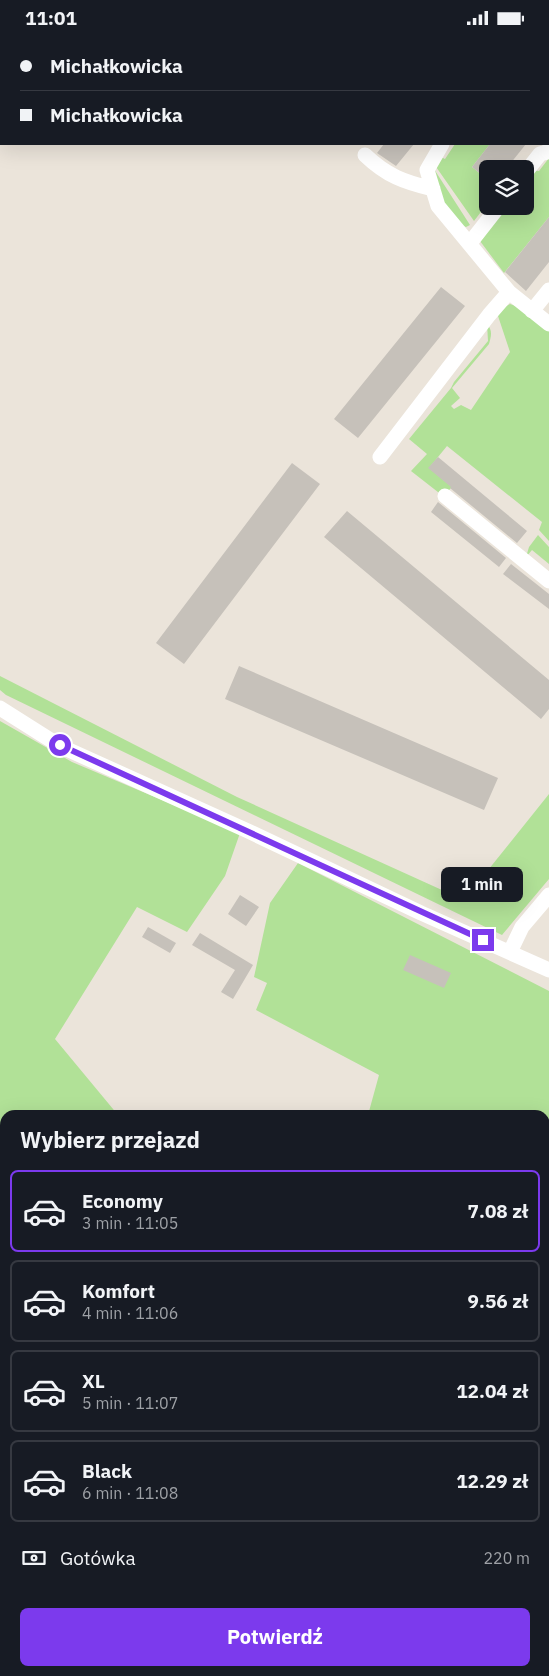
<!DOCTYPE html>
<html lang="pl">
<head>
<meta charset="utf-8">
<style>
  :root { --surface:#171b24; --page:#20242c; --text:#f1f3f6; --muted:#9ea1a6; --line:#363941; --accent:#7c3aed }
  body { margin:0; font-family:"IBM Plex Sans",sans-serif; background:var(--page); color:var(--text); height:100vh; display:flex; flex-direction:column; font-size:19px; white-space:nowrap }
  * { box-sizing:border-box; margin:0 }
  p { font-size:16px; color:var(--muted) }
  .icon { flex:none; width:28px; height:28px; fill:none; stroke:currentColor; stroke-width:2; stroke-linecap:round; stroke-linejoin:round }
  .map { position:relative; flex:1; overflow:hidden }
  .details { position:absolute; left:0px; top:1075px; width:550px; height:566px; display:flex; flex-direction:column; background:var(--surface); border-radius:15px 15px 0 0; box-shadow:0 5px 20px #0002 }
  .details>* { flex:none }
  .banner { position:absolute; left:0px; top:0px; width:550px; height:110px; box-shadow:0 5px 20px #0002; display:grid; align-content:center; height:110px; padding:0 20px; background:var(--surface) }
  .fabs { position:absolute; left:479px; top:125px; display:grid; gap:10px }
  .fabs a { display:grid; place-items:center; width:55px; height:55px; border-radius:8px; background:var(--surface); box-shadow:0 5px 20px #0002; font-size:25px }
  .end { position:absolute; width:22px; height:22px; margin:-11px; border:6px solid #7c3aed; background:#fff; box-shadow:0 0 0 2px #fff }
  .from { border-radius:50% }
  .bubble { position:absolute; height:35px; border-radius:8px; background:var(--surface); box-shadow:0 5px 20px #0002; font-size:16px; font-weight:700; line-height:35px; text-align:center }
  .banner b { display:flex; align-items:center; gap:18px; height:48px; font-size:19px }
  .banner b+b { border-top:1px solid var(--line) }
  .banner i { width:12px; height:12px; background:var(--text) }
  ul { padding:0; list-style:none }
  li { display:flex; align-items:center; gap:15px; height:82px; margin:0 10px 8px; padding:0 10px; border:2px solid var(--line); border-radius:8px }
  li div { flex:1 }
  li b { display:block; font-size:19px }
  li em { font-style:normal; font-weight:700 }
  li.selected { border-color:var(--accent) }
  li>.icon { width:45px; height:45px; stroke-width:1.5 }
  h2 { padding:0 20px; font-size:22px; line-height:60px }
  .pay { display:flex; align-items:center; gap:12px; height:55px; padding:0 20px; font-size:19px }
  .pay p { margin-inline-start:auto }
  .button { display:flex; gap:10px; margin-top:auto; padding:10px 20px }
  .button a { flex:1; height:58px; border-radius:8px; background:var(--accent); color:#fff; font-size:20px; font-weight:700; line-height:58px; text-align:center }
  .status { display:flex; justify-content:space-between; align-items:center; height:35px; padding:0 25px; background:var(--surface); direction:ltr }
  .status svg { height:14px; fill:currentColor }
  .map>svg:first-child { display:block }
</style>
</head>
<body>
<div class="status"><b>11:01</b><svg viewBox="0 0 49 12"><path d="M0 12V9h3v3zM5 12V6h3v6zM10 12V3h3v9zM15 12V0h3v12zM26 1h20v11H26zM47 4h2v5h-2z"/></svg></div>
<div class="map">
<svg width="549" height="1641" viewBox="0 0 549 1641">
  <rect width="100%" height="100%" fill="#ebe4da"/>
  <!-- green -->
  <path fill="#b1e197" d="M455,109H490L472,132L488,145L487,169L474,186L434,129L439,121L445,124Z
    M549,123V182L504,238L480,206L502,171H525V142L530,135L539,136Z
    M434,134L470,190L466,192L459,190L440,164Z
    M510,269L522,273L549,295V506L539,495L542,487L447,411L429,433L452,452L443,461L411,436L427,419L409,404L451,353L454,347L488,306L487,289C493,296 491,301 489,309L452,353L460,363L451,371L454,374L461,370L471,375L510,317L497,278L499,275Z
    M538,500L549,512V529L532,515L526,522L529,512Z
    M0,641L237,762L464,865L549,759V844L502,900L6,660L0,655Z
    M0,686L72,727L240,798L225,841L187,897L137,872L55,1004L118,1080H5V1586L0,1585Z
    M298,828L549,956V1399L545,1397V1080H368L379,1040L256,975L267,948L254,942L270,868Z
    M209,1636H270L247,1641H207Z"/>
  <!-- building -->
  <path fill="#c6c1ba" d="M384,109H414L396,131L377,118Z
    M490,109H526L506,134H488V145L472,132Z
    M549,182V227L526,256L505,237Z
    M441,252L465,271L358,403L334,384Z
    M438,422L527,496L517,508L450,453L451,452L428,433Z
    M292,428L320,449L184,629L156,608Z
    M438,467L506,523L499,532L431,477Z
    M347,476L549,645V674L541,684L324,502Z
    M511,529L549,559V574L503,539Z
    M239,631L498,743L484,775L225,664Z
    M240,860L259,872L246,891L228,879Z
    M148,892L176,908L170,918L142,902Z
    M200,898L253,930L233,964L221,957L235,935L192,910Z
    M410,920L451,938L444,953L403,935Z"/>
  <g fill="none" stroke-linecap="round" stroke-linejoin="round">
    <!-- minor -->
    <path stroke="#fff" stroke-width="15" d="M506,1L507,0
      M442,109L427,135L438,171L509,257L549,289
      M365,120C387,141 404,147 433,154
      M525,138L540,119L547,117L549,114
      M470,208L499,171
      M532,276L549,255
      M380,422L489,280L509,257
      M445,461L549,546
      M0,673L60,711L248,796L421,878L549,935
      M510,917L522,892L549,860
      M545,1402V1401
      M545,1498L549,1491
      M0,1630L5,1631
      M21,1636L37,1641
      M153,1641L155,1636
      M203,1641L206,1636
      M285,1641L287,1636
      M452,1641L455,1636
      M545,1641L549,1633"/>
  </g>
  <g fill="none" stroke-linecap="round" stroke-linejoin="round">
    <!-- route -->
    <path stroke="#7c3aed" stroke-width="6" d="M60,710L483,905"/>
  </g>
</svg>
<div class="fabs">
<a><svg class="icon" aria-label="layers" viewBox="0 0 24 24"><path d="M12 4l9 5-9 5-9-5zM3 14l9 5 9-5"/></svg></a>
</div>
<i class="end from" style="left:60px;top:710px"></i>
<i class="end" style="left:483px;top:905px"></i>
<div class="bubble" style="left:441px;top:832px;width:82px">1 min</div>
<div class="banner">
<b><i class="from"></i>Michałkowicka</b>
<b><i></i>Michałkowicka</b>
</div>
<section class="details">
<h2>Wybierz przejazd</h2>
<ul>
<li class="selected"><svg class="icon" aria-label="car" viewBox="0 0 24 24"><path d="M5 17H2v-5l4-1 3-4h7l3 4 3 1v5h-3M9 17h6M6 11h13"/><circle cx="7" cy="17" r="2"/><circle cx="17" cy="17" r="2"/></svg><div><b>Economy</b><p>3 min · 11:05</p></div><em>7.08 zł</em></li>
<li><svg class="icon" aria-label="car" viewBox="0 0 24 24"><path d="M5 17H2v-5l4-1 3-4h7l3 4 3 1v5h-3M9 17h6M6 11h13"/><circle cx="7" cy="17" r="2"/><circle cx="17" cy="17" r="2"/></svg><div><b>Komfort</b><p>4 min · 11:06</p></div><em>9.56 zł</em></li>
<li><svg class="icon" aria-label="car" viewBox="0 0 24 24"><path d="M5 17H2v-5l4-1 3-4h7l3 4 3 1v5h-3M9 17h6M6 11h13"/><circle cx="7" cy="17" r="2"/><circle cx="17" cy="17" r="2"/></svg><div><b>XL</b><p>5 min · 11:07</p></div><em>12.04 zł</em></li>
<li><svg class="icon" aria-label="car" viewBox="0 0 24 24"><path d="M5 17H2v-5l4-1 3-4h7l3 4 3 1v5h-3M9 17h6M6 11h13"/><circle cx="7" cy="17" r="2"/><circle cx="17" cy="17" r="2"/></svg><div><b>Black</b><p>6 min · 11:08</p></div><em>12.29 zł</em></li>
</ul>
<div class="pay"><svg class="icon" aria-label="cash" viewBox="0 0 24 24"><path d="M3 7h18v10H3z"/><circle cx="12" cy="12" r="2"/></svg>Gotówka<p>220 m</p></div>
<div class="button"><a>Potwierdź</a></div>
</section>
</div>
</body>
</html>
